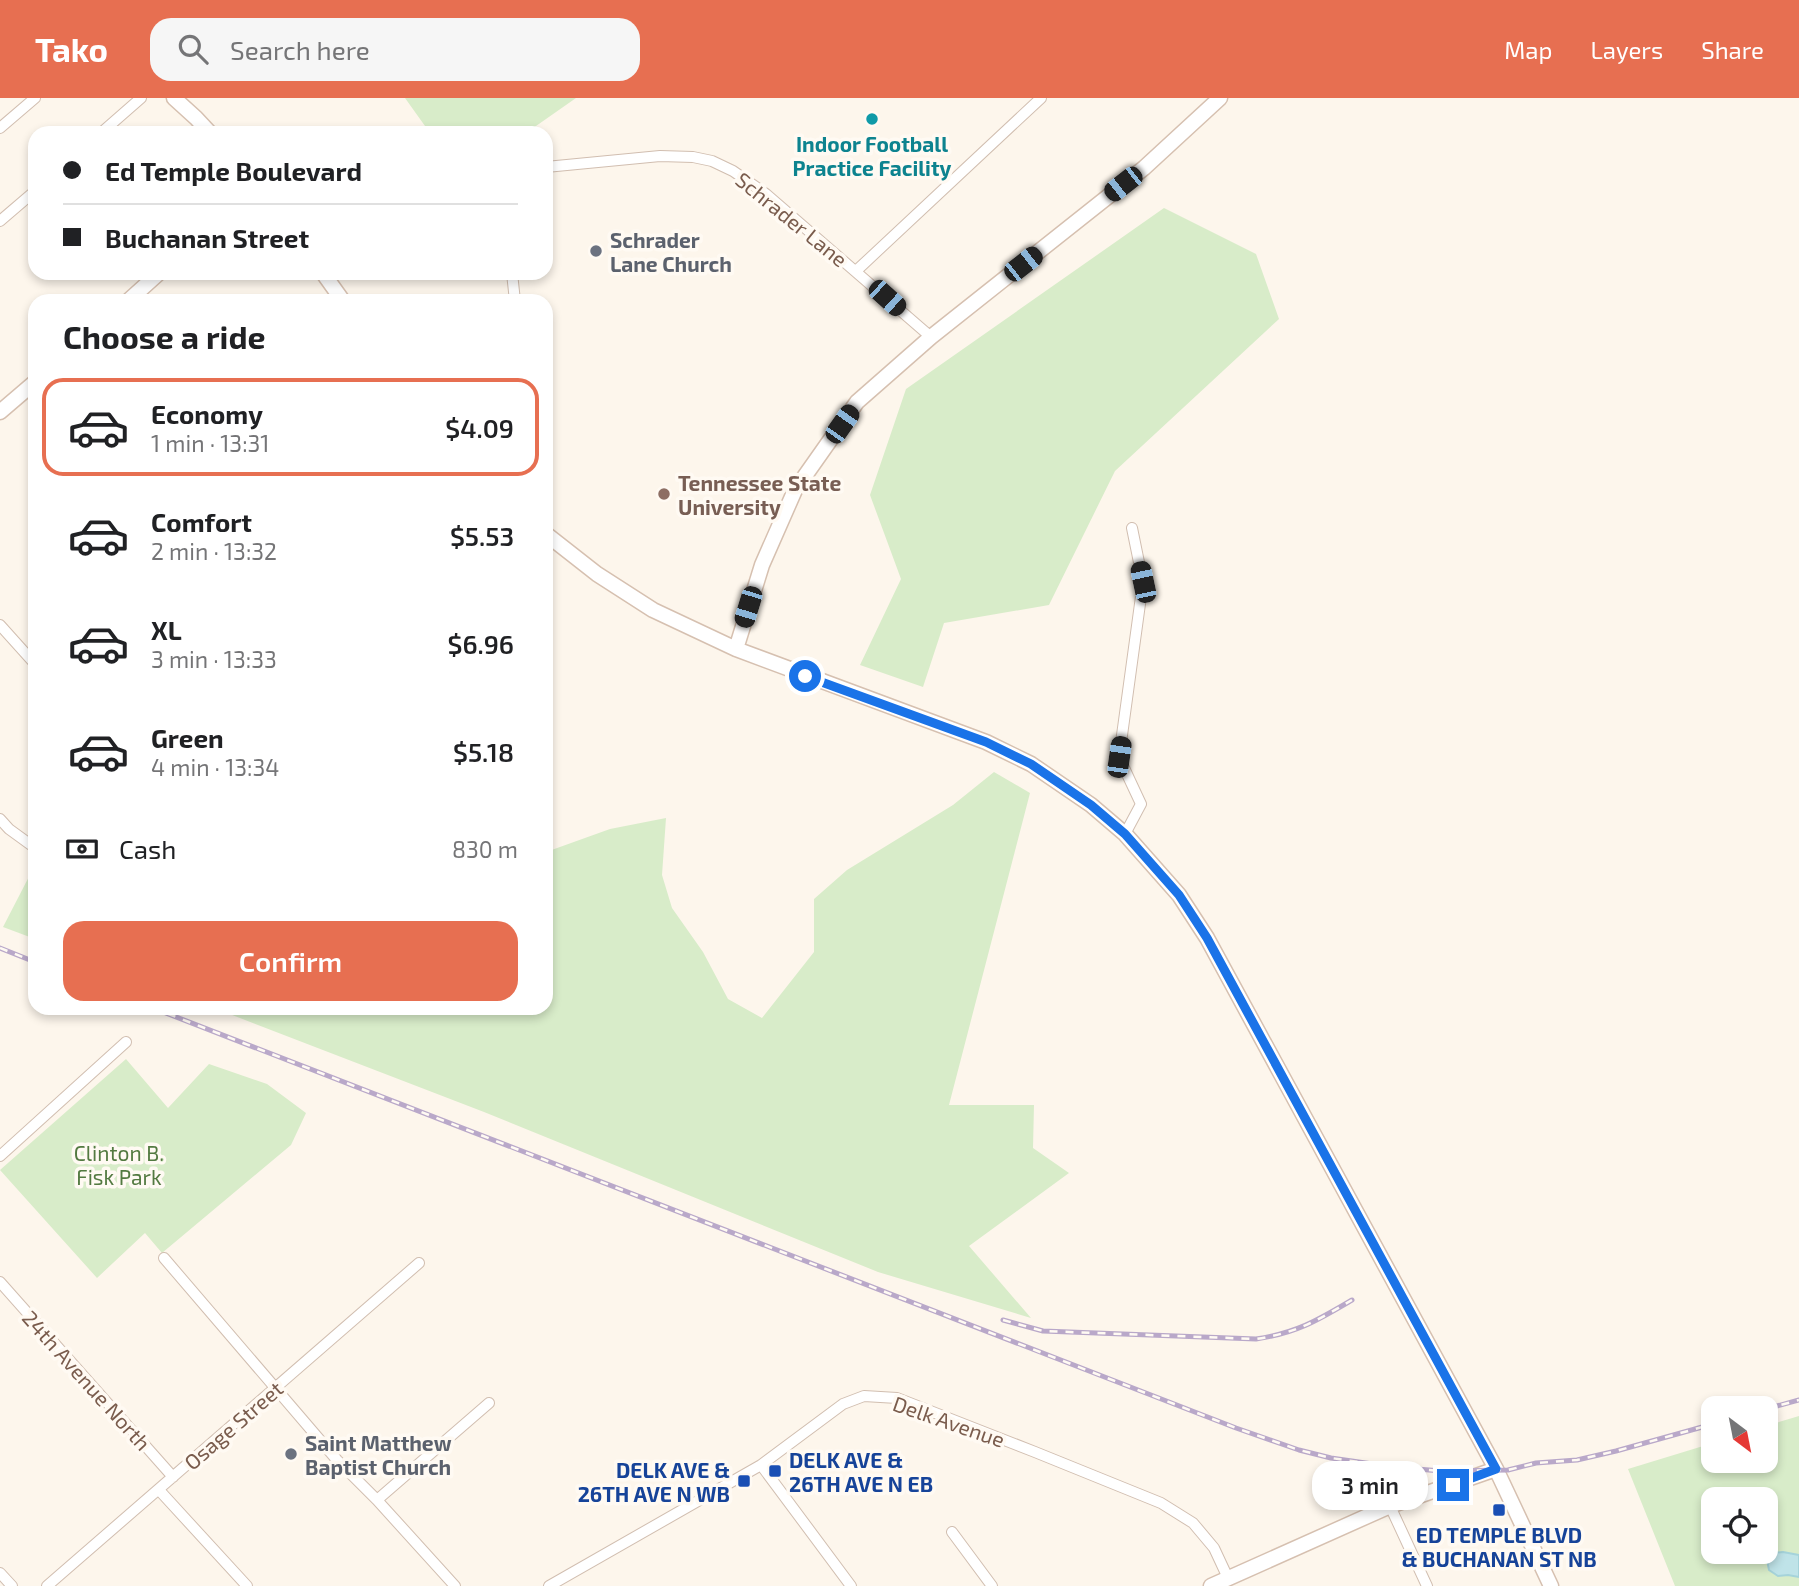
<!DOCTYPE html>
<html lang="en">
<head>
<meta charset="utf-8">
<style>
  :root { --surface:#fff; --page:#f6f6f6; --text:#202124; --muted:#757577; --line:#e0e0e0; --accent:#e76f51 }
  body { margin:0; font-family:"Exo 2",sans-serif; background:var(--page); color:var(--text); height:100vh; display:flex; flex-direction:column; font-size:26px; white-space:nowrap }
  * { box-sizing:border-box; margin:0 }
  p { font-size:23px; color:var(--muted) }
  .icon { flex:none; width:38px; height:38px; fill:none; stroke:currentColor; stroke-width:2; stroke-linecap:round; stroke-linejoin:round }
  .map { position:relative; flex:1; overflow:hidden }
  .drawer { position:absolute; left:28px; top:196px; width:525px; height:721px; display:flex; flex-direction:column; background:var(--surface); border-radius:21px; box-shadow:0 4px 10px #0003 }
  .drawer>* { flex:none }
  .top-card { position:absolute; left:28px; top:28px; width:525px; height:154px; border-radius:21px; box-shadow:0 4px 10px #0003; display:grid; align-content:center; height:154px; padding:0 35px; background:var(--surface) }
  .needle { width:46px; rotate:148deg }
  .tools { position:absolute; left:1701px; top:1298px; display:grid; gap:14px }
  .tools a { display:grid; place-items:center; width:77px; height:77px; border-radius:14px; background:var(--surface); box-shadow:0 4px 10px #0003; font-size:35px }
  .end { position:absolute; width:32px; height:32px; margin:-16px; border:9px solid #1a73e8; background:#fff; box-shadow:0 0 0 4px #fff }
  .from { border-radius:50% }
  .bubble { position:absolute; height:49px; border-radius:21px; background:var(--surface); box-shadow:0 4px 10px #0003; font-size:23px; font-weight:600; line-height:49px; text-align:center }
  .car { position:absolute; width:21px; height:42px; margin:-21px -10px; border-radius:9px; box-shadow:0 0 5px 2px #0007; background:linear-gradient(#222 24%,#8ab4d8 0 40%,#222 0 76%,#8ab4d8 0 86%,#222 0) }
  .top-card b { display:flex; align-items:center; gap:24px; height:66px; font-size:26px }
  .top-card b+b { border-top:2px solid var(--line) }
  .top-card i { width:18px; height:18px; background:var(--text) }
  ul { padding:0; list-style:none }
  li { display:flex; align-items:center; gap:21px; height:98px; margin:0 14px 10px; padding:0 21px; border:4px solid transparent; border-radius:21px }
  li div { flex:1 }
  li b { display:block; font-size:26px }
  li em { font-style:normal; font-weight:600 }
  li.active { border-color:var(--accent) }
  li>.icon { width:63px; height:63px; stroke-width:1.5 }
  h2 { padding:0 35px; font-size:32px; line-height:84px }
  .pay { display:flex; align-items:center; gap:18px; height:77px; padding:0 35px; font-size:26px }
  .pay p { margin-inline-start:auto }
  .cta { display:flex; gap:14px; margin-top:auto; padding:14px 35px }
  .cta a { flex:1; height:80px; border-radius:21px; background:var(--accent); color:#fff; font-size:28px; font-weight:600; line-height:80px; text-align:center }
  header { display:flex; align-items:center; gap:42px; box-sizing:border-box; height:98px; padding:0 35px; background:var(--accent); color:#fff }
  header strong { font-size:33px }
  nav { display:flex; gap:38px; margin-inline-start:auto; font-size:24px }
  .search { width:490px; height:63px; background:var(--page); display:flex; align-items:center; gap:18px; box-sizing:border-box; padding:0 24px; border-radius:21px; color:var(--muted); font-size:26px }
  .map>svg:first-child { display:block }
</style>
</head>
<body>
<header>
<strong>Tako</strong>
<div class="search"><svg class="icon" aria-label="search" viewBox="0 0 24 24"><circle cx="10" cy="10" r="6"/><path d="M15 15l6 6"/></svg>Search here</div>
<nav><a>Map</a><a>Layers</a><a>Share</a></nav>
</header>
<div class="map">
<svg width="1799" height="1488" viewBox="0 0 1799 1488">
  <rect width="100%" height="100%" fill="#fdf6ec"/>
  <!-- green -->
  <path fill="#d8ecc9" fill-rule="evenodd" d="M405,0H576L526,35H489L485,30L478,35H430Z
    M1164,110L1256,156L1279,221L1115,373L1049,507L944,525L923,589L860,567L901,481L870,397L906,291Z
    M994,674L1030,695L949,1007H1034L1033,1050L1069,1075L969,1148L1031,1220L878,1174L484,1014L214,910H546V754L610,731L666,720L662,777L672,810L703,854L728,901L762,920L814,854V801L847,772L953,707Z
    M35,767V841L3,829Z
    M126,961L168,1010L209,966L267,986L306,1015L291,1047L162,1155L145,1135L97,1180L0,1072Z
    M1799,1318V1488H1675L1628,1371L1713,1345V1363H1766V1328ZM1713,1402H1766V1454H1713Z"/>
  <!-- water -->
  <path fill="#bfe3e8" stroke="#a5d3da" stroke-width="2" d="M1783,1454L1799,1457V1479L1788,1477L1778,1478L1769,1472L1767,1462L1773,1455Z"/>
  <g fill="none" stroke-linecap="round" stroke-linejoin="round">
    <defs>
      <path id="street" d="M0,30L35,0
        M101,35L141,0
        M546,69L660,58L693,59L712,63L733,73L766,96L931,239
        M0,123L35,93
        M856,173L1041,0
        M512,175L515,203
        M0,527L35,566
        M0,721L9,731L31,747
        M1125,736L1141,706L1119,659L1143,484L1132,430
        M0,1058L126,944
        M164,1160L337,1362L377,1402L455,1488
        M0,1184L173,1379
        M761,1367L851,1488
        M159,1392L247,1488
        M377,1402L489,1305
        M1390,1408L1427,1488
        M952,1434L992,1488
        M0,1475L12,1488
        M47,1488L419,1165
        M549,1488L761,1367L843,1306L864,1298L897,1300L1035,1354L1161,1405L1193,1425L1214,1450L1228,1480"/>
      <path id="secondary" d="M174,0L196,20L210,35
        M323,175L343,203
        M128,203L159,175
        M0,314L35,284
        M546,436L597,476L653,512L736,551L986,644L1031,666L1091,707L1125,736L1179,797L1207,840L1496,1371L1551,1488
        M736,551L762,467L795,392L857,304L931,239L1144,70L1220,0
        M1211,1488L1390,1408L1496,1371"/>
    </defs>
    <!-- street casing -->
    <use href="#street" stroke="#d1beb0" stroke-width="12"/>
    <!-- secondary casing -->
    <use href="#secondary" stroke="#d6c0b0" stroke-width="17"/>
    <!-- street -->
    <use href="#street" stroke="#fff" stroke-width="10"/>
    <!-- secondary -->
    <use href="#secondary" stroke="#fff" stroke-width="14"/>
    <defs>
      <path id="rail" d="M0,850L35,864
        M153,910L1236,1330L1299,1352L1331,1360L1393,1369L1441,1373L1508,1372L1536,1365L1577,1362L1616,1353L1713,1326
        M1003,1222L1043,1233L1256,1241C1297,1235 1318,1222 1352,1202
        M1766,1311L1799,1302"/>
    </defs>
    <!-- rail casing -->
    <use href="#rail" stroke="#b9a8c9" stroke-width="5"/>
    <!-- rail -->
    <use href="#rail" stroke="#fffaf3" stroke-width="2.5" stroke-dasharray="8" stroke-linecap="butt"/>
  </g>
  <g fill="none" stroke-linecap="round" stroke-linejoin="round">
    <!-- route -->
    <path stroke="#1a73e8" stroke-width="9" d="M805,578L986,644L1031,666L1091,707L1125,736L1179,797L1207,840L1496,1371L1453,1387"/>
  </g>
  <!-- markers -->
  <circle fill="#0f9aa8" stroke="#fffaf3" stroke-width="2.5" cx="872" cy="21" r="7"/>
  <g fill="#6b7280" stroke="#fffaf3" stroke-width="2.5">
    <circle cx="596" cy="153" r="7"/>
    <circle cx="291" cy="1356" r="7"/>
  </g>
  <circle fill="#8d6e63" stroke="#fffaf3" stroke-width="2.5" cx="664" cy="396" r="7"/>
  <g fill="#1a4fb4" stroke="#fffaf3" stroke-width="2.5">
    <rect x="768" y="1366" width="14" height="14" rx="3.5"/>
    <rect x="737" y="1376" width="14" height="14" rx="3.5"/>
    <rect x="1492" y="1405" width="14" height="14" rx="3.5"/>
  </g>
  <g text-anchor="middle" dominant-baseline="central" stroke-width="7" stroke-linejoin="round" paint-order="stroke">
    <!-- culture labels -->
    <g font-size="21" font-weight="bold" fill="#0d838f" stroke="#fffaf3">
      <text x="872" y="45">Indoor Football<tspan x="872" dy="24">Practice Facility</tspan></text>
    </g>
    <!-- street labels -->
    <g font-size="21" fill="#7a5c4d" stroke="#fffaf3">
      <text transform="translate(792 121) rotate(39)">Schrader Lane</text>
      <text transform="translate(87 1282) rotate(48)">24th Avenue North</text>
      <text transform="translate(949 1323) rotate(19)">Delk Avenue</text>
      <text transform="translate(233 1327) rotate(-41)">Osage Street</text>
    </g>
    <!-- worship labels -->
    <g font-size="21" font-weight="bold" fill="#5b616d" stroke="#fffaf3" text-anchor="start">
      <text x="610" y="141">Schrader<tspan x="610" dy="24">Lane Church</tspan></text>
      <text x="305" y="1344">Saint Matthew<tspan x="305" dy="24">Baptist Church</tspan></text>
    </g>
    <!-- education labels -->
    <g font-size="21" font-weight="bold" fill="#785e54" stroke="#fffaf3" text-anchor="start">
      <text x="678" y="384">Tennessee State<tspan x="678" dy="24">University</tspan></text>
    </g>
    <!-- park labels -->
    <g font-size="21" fill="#537a41" stroke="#fffaf3">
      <text x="119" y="1054">Clinton B.<tspan x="119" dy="24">Fisk Park</tspan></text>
    </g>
    <!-- transit labels -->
    <g font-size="21" font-weight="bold" fill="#164399" stroke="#fffaf3" text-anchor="start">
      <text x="789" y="1361">DELK AVE &amp;<tspan x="789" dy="24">26TH AVE N EB</tspan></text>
      <text x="730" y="1371" text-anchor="end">DELK AVE &amp;<tspan x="730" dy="24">26TH AVE N WB</tspan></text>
      <text x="1499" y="1436" text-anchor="middle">ED TEMPLE BLVD<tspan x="1499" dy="24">&amp; BUCHANAN ST NB</tspan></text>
    </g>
  </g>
</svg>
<div class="tools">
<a><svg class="needle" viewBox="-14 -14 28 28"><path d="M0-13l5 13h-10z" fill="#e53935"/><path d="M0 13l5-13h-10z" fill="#757577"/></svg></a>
<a><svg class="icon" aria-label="locate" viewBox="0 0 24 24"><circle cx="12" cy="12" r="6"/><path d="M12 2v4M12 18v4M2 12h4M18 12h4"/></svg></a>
</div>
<i class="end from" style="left:805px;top:578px"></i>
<i class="end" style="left:1453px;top:1387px"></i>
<div class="bubble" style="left:1312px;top:1363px;width:116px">3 min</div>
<i class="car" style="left:1123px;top:86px;rotate:232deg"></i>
<i class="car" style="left:1023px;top:166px;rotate:52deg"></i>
<i class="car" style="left:887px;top:200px;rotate:132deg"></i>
<i class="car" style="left:842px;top:326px;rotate:35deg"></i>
<i class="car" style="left:1143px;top:484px;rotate:348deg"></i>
<i class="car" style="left:748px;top:509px;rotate:197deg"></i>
<i class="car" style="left:1119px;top:659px;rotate:8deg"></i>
<div class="top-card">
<b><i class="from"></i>Ed Temple Boulevard</b>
<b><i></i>Buchanan Street</b>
</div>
<section class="drawer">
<h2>Choose a ride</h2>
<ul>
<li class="active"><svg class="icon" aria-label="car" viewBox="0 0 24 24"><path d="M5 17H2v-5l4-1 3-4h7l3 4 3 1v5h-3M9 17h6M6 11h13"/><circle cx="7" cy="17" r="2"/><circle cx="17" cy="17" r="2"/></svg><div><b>Economy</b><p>1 min · 13:31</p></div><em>$4.09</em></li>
<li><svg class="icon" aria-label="car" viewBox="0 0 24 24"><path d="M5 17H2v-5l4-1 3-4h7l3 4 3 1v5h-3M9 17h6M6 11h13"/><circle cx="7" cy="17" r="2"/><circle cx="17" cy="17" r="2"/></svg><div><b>Comfort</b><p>2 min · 13:32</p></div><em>$5.53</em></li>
<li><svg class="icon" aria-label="car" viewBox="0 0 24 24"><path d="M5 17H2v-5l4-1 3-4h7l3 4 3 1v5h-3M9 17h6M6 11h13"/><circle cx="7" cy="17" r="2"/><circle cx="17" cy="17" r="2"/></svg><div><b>XL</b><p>3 min · 13:33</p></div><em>$6.96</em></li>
<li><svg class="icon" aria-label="car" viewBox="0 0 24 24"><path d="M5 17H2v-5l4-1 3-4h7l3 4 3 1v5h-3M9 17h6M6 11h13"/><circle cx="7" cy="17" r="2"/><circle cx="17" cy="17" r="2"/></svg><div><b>Green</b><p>4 min · 13:34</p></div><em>$5.18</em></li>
</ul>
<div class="pay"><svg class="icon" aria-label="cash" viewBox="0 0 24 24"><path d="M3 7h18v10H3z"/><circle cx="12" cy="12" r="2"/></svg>Cash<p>830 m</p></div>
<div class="cta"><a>Confirm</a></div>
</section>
</div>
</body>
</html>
